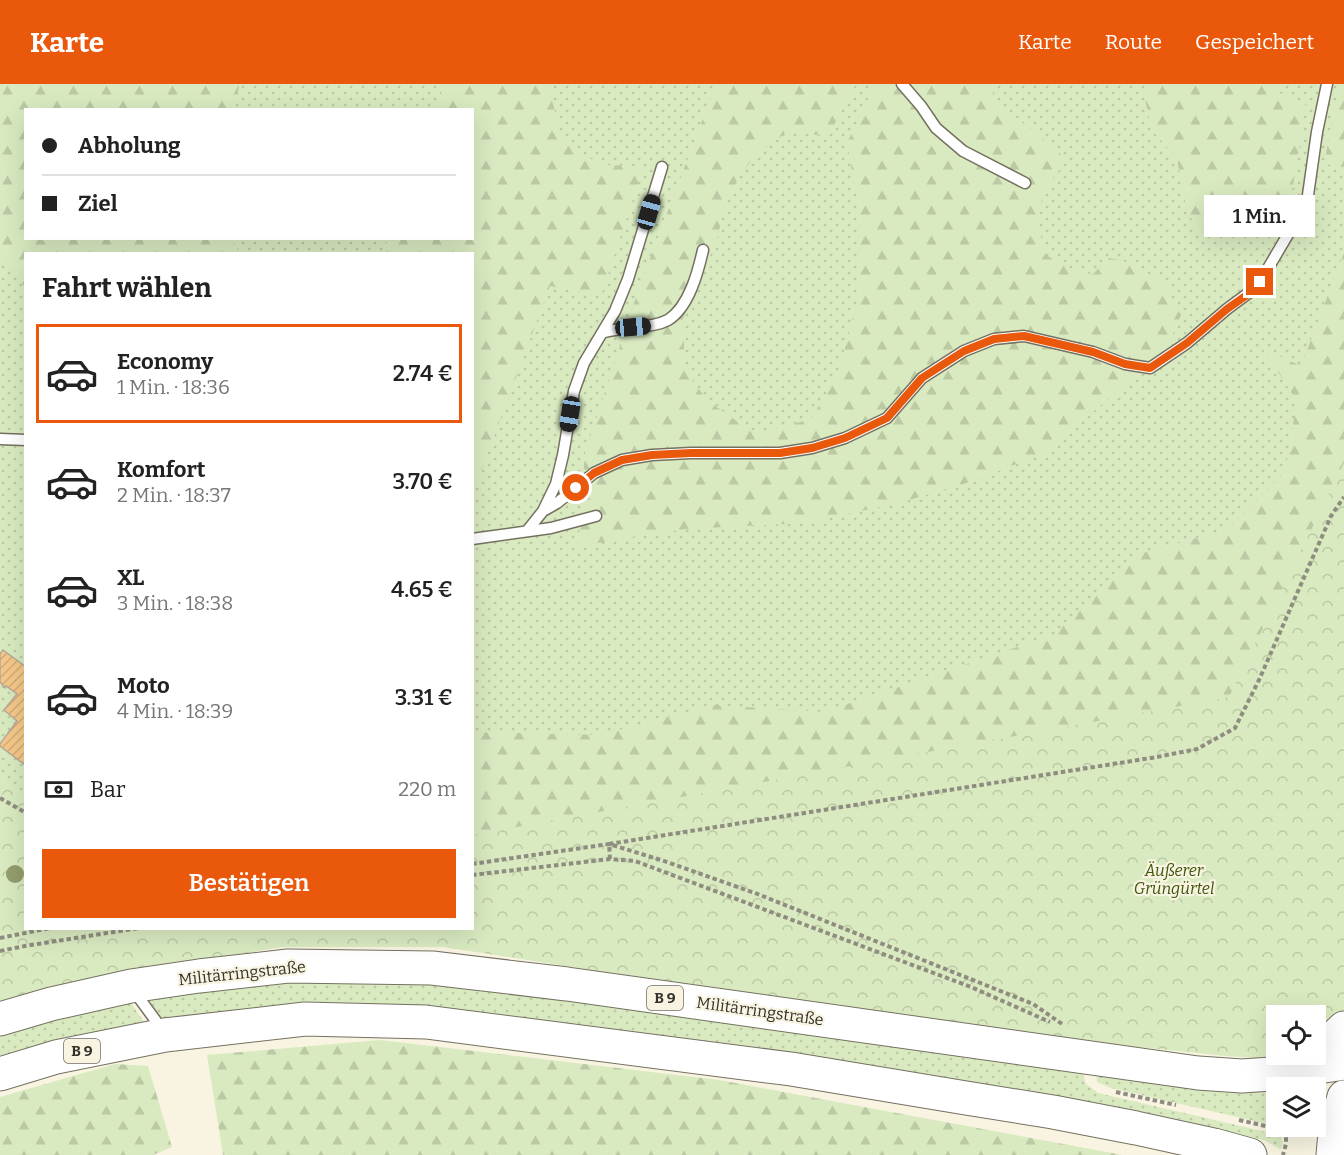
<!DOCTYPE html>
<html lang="de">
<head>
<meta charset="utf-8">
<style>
  :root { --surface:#fff; --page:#f2f2f2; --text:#222; --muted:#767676; --line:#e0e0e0; --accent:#ea580c }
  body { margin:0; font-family:Bitter,serif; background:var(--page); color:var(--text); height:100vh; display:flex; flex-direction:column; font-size:22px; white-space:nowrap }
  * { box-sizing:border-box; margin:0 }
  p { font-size:20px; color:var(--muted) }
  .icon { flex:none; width:33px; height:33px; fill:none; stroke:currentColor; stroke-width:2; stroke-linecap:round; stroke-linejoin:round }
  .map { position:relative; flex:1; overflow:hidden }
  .sheet { position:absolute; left:24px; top:168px; width:450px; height:678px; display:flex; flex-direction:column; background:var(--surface); border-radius:0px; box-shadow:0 6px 24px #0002 }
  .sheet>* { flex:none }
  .hud { position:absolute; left:24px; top:24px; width:450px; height:132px; border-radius:0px; box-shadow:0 6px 24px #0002; display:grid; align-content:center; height:132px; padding:0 18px; background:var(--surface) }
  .buttons { position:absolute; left:1266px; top:921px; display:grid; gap:12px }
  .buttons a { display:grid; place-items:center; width:60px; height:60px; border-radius:0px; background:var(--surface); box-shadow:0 6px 24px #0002; font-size:30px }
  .end { position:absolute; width:27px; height:27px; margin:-14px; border:8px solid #ea580c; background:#fff; box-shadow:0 0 0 3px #fff }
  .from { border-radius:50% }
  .bubble { position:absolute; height:42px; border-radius:0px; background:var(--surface); box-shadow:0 6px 24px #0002; font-size:20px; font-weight:600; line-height:42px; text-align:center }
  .car { position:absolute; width:18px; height:36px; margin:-18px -9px; border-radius:8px; box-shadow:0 0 4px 2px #0007; background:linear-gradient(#222 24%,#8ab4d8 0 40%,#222 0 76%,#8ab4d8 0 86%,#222 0) }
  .hud b { display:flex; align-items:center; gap:21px; height:57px; font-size:22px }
  .hud b+b { border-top:2px solid var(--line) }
  .hud i { width:15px; height:15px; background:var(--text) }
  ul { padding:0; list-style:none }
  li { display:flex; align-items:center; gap:18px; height:99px; margin:0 12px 9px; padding:0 6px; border:3px solid transparent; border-radius:0px }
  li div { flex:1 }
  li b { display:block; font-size:22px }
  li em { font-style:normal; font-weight:600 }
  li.selected { border-color:var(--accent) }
  li>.icon { width:54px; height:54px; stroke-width:1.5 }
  h2 { padding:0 18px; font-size:27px; line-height:72px }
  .pay { display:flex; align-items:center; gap:15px; height:66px; padding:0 18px; font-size:22px }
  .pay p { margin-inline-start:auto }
  .action { display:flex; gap:12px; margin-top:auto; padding:12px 18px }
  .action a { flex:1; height:69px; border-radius:0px; background:var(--accent); color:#fff; font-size:24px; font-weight:600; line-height:69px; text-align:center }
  header { display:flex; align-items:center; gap:36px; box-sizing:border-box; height:84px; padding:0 30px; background:var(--accent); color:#fff }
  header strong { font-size:28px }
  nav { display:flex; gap:33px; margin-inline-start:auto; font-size:21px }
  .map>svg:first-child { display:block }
</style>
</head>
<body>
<header>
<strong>Karte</strong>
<nav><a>Karte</a><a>Route</a><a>Gespeichert</a></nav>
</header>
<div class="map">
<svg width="1344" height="1071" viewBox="0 0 1344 1071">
  <defs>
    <pattern id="grass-dots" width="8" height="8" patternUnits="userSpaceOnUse" patternTransform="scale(1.5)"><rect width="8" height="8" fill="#d9eac0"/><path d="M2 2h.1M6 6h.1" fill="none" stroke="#bbc9a5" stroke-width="1.8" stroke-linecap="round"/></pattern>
    <pattern id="forest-firs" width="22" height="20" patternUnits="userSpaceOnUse" patternTransform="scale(1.5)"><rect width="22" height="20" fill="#d9eac0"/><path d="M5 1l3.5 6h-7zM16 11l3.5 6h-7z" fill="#bbc9a5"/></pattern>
    <pattern id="park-crowns" width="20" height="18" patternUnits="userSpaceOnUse" patternTransform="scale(1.5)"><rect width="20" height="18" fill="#d9eac0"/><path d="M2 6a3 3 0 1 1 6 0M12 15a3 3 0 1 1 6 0" fill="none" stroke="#bbc9a5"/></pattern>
    <pattern id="building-hatch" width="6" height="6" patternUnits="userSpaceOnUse" patternTransform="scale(1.5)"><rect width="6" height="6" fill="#f5c889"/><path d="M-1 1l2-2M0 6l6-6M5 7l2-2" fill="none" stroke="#d3ac76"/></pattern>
  </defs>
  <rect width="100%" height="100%" fill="#f8f4e1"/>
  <!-- grass -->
  <path fill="url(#grass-dots)" fill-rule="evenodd" d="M0,0H1344V379L1229,613L473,751L472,170H26L25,711L0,696ZM26,26H472V154H26Z
    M330,895L476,903L1083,986L1085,999L1098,1009L1280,1051L1283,1061L1280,1065L1266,1057L1177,1035L1123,1024L1065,1018L845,980L165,939L145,915L218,904Z
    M130,918L147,942L0,978V952L100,923Z
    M1096,988L1276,1006V1042L1111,1004L1097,998Z"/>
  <!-- forest -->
  <path fill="url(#forest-firs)" d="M0,0H240L233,25L26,26V154L232,155L238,166L237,169L26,170L25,203L0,172Z
    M444,0H554L551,13L564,60L602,81L644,82L601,212L550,202L473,409L472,170L381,169L389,155L472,154V26L436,25Z
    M716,0H856L828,52L787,48L755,71L727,111L717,156L683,235L685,286L707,316L755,350L811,335L838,290L860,207V133L847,59L875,0H993L994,15L1041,54L1056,61L1062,73V83C1047,99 1036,120 1039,143C1040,152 1044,162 1046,171L1073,187L1093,190L1100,183L1103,173L1122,176L1163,197L1181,231L1167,264L1047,368L973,397L899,419L805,439L687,445L578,462L585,369L641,198Z
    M1145,0H1281L1280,9L1306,21L1292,107L1269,134L1213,154L1195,143L1186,122L1177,75L1152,46L1144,11Z
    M1339,0H1344V83L1324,80Z
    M1344,169V539L1256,598L708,904L445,863H281L82,896L155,844H472L473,648L599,651L714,621L824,628L1053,551L1142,469L1227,446L1285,388L1297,317L1262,264L1301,282Z
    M380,956L719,996L1123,1071H223L207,971Z
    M115,980L148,982L172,1063L153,1071H0V1013Z"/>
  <!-- park -->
  <path fill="url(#park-crowns)" d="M1344,379V932L1316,959V932H1276V970L1287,971L1271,975L1225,972L1129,962L708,904L445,863H281L83,896L0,919V696L25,711L26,844H472L473,751L1229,613Z"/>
  <!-- building -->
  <path fill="url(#building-hatch)" stroke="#b5aa9a" stroke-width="1.5" d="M3,566L26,583L25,681L0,662V660L17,637L4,626L17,610L6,602L5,604L0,598V570Z"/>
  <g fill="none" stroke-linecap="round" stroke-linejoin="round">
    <defs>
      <path id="lane" d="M902,0L921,22L936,44L963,67L1025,99
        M604,248C613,246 622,245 631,243C644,242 657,242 668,236C689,223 698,188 703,166
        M0,355L26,356
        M543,427L557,419L594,389L622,376L652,371L691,369H780L812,364L845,354L887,334L922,294L964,267L994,255L1024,252L1093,268L1125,280L1150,284L1187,259L1227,225L1254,205L1260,198L1307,118L1317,48L1327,0
        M527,447L543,427L556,400L563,371L574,307L584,279L615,227L628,195L662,83
        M472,455L551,444L596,432
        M134,907L164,948"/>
      <path id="primary" d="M0,935L51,920L131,902L199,892L288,882L432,884L567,900L1198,989L1242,992L1271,990L1344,979
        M0,990L56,973L165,951L305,935L426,938L791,985L966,1014L1053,1028L1136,1044L1214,1061L1250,1071
        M1333,1071C1334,1051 1338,1032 1344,1013"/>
      <path id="highway" d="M1300,986L1344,944"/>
    </defs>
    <!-- lane casing -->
    <use href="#lane" stroke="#757161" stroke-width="13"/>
    <!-- primary casing -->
    <use href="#primary" stroke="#757161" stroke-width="35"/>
    <!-- highway casing -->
    <use href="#highway" stroke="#757161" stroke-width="35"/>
    <!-- path -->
    <path stroke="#8f8c80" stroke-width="4" stroke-dasharray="4.5 3" stroke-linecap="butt" d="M0,714L26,729
      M610,775L609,760L1157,673L1197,665L1235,644L1259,596L1331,432L1344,413
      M472,780L609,760L661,776L755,809L1033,920L1062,940
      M472,791L610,775L635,777L971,903L1050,938
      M0,854L50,844
      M0,867L25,862L139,844
      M1116,1008L1176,1021
      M1239,1036L1279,1045L1286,1051V1060L1283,1071"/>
    <!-- lane -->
    <use href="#lane" stroke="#fff" stroke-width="10"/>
    <!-- primary -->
    <use href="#primary" stroke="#fff" stroke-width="33"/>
    <!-- highway -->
    <use href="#highway" stroke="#fff" stroke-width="33"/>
  </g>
  <!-- trees -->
  <circle fill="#939d6c" cx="15" cy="790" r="9"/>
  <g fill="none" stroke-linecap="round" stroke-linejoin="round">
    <!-- route -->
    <path stroke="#ea580c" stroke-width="8" d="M576,404L594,389L622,376L652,371L691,369H780L812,364L845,354L887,334L922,294L964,267L994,255L1024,252L1093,268L1125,280L1150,284L1187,259L1227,225L1254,206L1260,198"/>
  </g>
  <g text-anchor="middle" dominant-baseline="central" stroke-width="4.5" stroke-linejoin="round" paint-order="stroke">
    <!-- shield labels -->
    <g fill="#f8f4e1" stroke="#6f6c62" stroke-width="1.5">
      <rect x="647" y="902" width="36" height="24" rx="4.5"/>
      <rect x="64" y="955" width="36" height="24" rx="4.5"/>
    </g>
    <g font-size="15" font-weight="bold" fill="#34322b">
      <text x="665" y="914">B 9</text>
      <text x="82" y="967">B 9</text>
    </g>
    <!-- park labels -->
    <g font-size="16" font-style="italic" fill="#41560c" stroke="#f8f4e1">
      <text x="1174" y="786">Äußerer<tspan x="1174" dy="18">Grüngürtel</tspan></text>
    </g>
    <!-- street labels -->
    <g font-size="16" fill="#34322b" stroke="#f8f4e1">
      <text transform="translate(242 889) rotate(-6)">Militärringstraße</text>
      <text transform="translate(760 927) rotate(8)">Militärringstraße</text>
    </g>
  </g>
</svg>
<div class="buttons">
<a><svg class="icon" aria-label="locate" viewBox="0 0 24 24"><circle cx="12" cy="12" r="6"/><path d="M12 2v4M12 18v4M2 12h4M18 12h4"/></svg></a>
<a><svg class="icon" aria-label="layers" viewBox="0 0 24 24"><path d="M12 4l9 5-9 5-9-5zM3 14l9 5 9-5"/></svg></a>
</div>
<i class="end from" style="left:576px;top:404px"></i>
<i class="end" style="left:1260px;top:198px"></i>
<div class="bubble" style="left:1204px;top:111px;width:111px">1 Min.</div>
<i class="car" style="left:649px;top:128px;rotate:16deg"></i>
<i class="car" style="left:633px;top:243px;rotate:85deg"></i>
<i class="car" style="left:570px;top:330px;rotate:189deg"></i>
<div class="hud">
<b><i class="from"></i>Abholung</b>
<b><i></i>Ziel</b>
</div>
<section class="sheet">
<h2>Fahrt wählen</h2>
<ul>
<li class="selected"><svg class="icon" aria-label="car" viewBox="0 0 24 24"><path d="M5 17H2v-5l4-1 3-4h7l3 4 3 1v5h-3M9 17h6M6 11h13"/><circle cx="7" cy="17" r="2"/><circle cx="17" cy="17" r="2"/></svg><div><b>Economy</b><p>1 Min. · 18:36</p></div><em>2.74 €</em></li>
<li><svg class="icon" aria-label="car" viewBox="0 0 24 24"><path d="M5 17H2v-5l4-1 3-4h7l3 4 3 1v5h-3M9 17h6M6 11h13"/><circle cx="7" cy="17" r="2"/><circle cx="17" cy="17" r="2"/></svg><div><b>Komfort</b><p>2 Min. · 18:37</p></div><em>3.70 €</em></li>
<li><svg class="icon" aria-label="car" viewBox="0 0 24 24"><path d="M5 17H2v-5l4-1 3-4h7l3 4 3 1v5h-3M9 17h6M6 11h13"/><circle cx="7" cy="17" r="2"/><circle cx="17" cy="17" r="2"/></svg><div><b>XL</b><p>3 Min. · 18:38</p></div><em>4.65 €</em></li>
<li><svg class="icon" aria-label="car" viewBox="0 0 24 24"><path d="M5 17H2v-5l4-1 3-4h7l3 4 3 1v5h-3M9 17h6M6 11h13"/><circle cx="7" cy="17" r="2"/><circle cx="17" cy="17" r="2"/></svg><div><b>Moto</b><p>4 Min. · 18:39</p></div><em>3.31 €</em></li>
</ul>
<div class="pay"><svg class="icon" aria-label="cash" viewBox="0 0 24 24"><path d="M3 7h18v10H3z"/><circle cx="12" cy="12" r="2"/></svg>Bar<p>220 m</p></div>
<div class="action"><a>Bestätigen</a></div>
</section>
</div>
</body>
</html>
